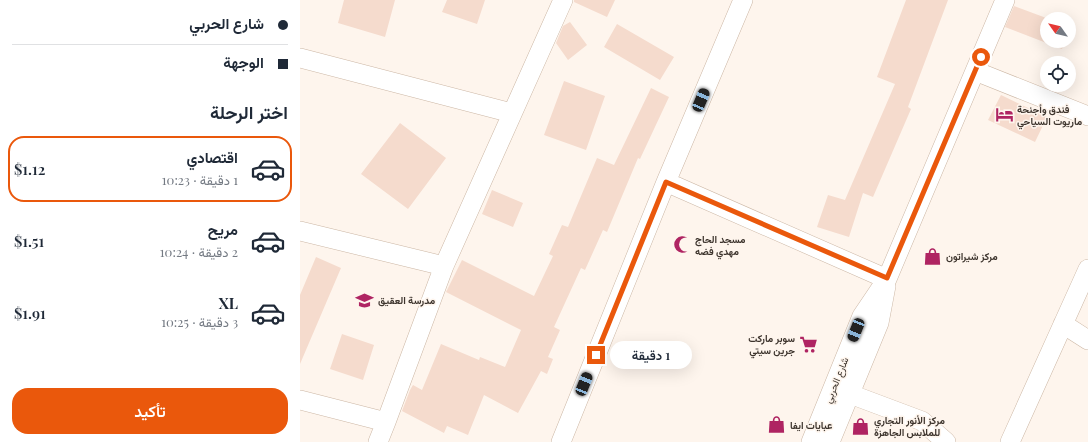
<!DOCTYPE html>
<html lang="ar">
<head>
<meta charset="utf-8">
<style>
  :root { --surface:#fff; --page:#f2f2f3; --text:#1f2937; --muted:#747a83; --line:#e0e1e3; --accent:#ea580c }
  body { margin:0; font-family:"Playfair Display",Vazirmatn,serif; background:var(--page); color:var(--text); direction:rtl; height:100vh; display:flex; flex-direction:column; font-size:15px; white-space:nowrap }
  * { box-sizing:border-box; margin:0 }
  p { font-size:13px; color:var(--muted) }
  .icon { flex:none; width:22px; height:22px; fill:none; stroke:currentColor; stroke-width:2; stroke-linecap:round; stroke-linejoin:round }
  .map { position:relative; flex:1; overflow:hidden; direction:ltr }
  .sheet { display:flex; flex-direction:column; background:var(--surface); width:300px }
  .sheet>* { flex:none }
  .guide { display:grid; align-content:center; height:88px; padding:0 12px; background:var(--surface) }
  .needle { width:26px; rotate:304deg }
  .fabs { position:absolute; left:740px; top:12px; display:grid; gap:8px }
  .fabs a { display:grid; place-items:center; width:36px; height:36px; border-radius:50%; background:var(--surface); box-shadow:0 4px 16px #0002; font-size:20px }
  .end { position:absolute; width:18px; height:18px; margin:-9px; border:5px solid #ea580c; background:#fff; box-shadow:0 0 0 2px #fff }
  .from { border-radius:50% }
  .bubble { position:absolute; height:28px; border-radius:14px; background:var(--surface); box-shadow:0 4px 16px #0002; font-size:13px; font-weight:600; line-height:28px; text-align:center; direction:rtl }
  .car { position:absolute; width:12px; height:24px; margin:-12px -6px; border-radius:5px; box-shadow:0 0 3px 1px #0007; background:linear-gradient(#222 24%,#8ab4d8 0 40%,#222 0 76%,#8ab4d8 0 86%,#222 0) }
  .guide b { display:flex; align-items:center; gap:14px; height:38px; font-size:15px }
  .guide b+b { border-top:1px solid var(--line) }
  .guide i { width:10px; height:10px; background:var(--text) }
  ul { padding:0; list-style:none }
  li { display:flex; align-items:center; gap:12px; height:66px; margin:0 8px 6px; padding:0 4px; border:2px solid transparent; border-radius:16px }
  li div { flex:1 }
  li b { display:block; font-size:15px }
  li em { font-style:normal; font-weight:600 }
  li.selected { border-color:var(--accent) }
  li>.icon { width:36px; height:36px; stroke-width:1.5 }
  h2 { padding:0 12px; font-size:18px; line-height:48px }
  .action { display:flex; gap:8px; margin-top:auto; padding:8px 12px }
  .action a { flex:1; height:46px; border-radius:16px; background:var(--accent); color:#fff; font-size:16px; font-weight:600; line-height:46px; text-align:center }
  main { display:flex; flex:1; min-height:0 }
  .map>svg:first-child { display:block }
</style>
</head>
<body>
<main>
<div class="map">
<svg width="788" height="442" viewBox="0 0 788 442">
  <rect width="100%" height="100%" fill="#fef5ed"/>
  <!-- building -->
  <path fill="#f5dbcd" d="M44,0H95L85,37L38,23Z
    M147,0H185L177,24L142,12Z
    M274,0H315L307,17L274,2Z
    M606,0H648L608,107L611,109L573,197L563,193L549,237L517,227L528,195L545,200L595,84L577,77Z
    M714,6L749,19H747V41H765L762,49L705,27Z
    M270,22L287,45L268,60L256,43L263,26Z
    M317,24L374,57L360,80L304,47Z
    M264,81L305,96L286,150L244,135Z
    M351,88L369,97L340,159L338,158L307,232L303,230L285,270L281,268L254,327L260,330L248,357L253,359L247,374L241,371L218,413L184,395L168,435L147,426L144,433L102,411L110,390L113,385L122,390L141,344L179,360L180,357L205,367L221,330L146,292L162,260L234,296L253,256L249,254L262,225L268,227L297,158L314,165Z
    M701,95L747,117L735,142L688,120Z
    M100,123L146,158L108,209L61,174Z
    M192,190L223,203L213,227L182,214Z
    M16,257L41,268L0,364V295Z
    M42,334L74,345L63,380L30,369Z"/>
  <g fill="none" stroke-linecap="round" stroke-linejoin="round">
    <defs>
      <path id="minor" d="M0,58L212,113
        M675,71L788,116
        M366,182L587,279
        M0,231L144,266
        M763,324L788,340
        M550,394L622,421L646,442
        M0,400L86,422
        M78,442L86,422L144,266L263,0
        M261,442L366,182L443,0
        M511,442L562,316L587,279L705,0
        M530,442L579,323L586,286
        M710,442L788,269"/>
    </defs>
    <!-- minor casing -->
    <use href="#minor" stroke="#ccb7a5" stroke-width="20"/>
    <!-- minor -->
    <use href="#minor" stroke="#fff" stroke-width="19"/>
  </g>
  <g fill="none" stroke-linecap="round" stroke-linejoin="round">
    <!-- route -->
    <path stroke="#ea580c" stroke-width="5" d="M296,355L366,182L587,278L681,57"/>
  </g>
  <!-- icons -->
  <defs>
    <symbol id="hotel-bare" viewBox="-9 -9 18 18"><path d="M-6-4.5h1.5V1H6V5H4.5V3h-9V5H-6ZM-4 0a1.8 1.8 0 1 1 3.6 0ZM.5 0V-2.5h3Q6-2.5 6 0Z" fill="#af2462" stroke="#fef5ed" stroke-width="2.5" paint-order="stroke"/></symbol>
    <symbol id="mosque-bare" viewBox="-9 -9 18 18"><path d="M3.5-4.9A6 6 0 1 0 3.5 4.9A5 5 0 1 1 3.5-4.9Z" fill="#af2462" stroke="#fef5ed" stroke-width="2.5" paint-order="stroke"/></symbol>
    <symbol id="shop-bare" viewBox="-9 -9 18 18"><path d="M-5-2.5h2.3a2.7 3.5 0 0 1 5.4 0H5L5.5 6h-11ZM-1.5-2.5h3a1.5 2.3 0 0 0-3 0Z" fill="#af2462" stroke="#fef5ed" stroke-width="2.5" paint-order="stroke"/></symbol>
    <symbol id="school-bare" viewBox="-9 -9 18 18"><path d="M0-5L7-2L0 1L-7-2ZM-4 1L0 2.5L4 1V4Q0 6-4 4Z" fill="#af2462" stroke="#fef5ed" stroke-width="2.5" paint-order="stroke"/></symbol>
    <symbol id="supermarket-bare" viewBox="-9 -9 18 18"><path d="M-6-5.5h2.5l.6 2H6L4.5 2H-2.5L-4.4-4H-6ZM-1.5 3.2a1.3 1.3 0 1 0 .1 0ZM3 3.2a1.3 1.3 0 1 0 .1 0Z" fill="#af2462" stroke="#fef5ed" stroke-width="2.5" paint-order="stroke"/></symbol>
  </defs>
  <g fill-rule="evenodd">
    <use href="#hotel-bare" x="692" y="102" width="25" height="25"/>
    <use href="#mosque-bare" x="370" y="232" width="25" height="25"/>
    <use href="#shop-bare" x="620" y="244" width="25" height="25"/>
    <use href="#school-bare" x="52" y="288" width="25" height="25"/>
    <use href="#supermarket-bare" x="496" y="332" width="25" height="25"/>
    <use href="#shop-bare" x="464" y="412" width="25" height="25"/>
    <use href="#shop-bare" x="548" y="414" width="25" height="25"/>
  </g>
  <g text-anchor="middle" dominant-baseline="central" stroke-width="3" stroke-linejoin="round" paint-order="stroke">
    <!-- poi labels -->
    <g font-size="10" font-weight="bold" fill="#3d342d" stroke="#fef5ed" text-anchor="start">
      <text x="717" y="109">فندق وأجنحة<tspan x="717" dy="12">ماريوت السياحي</tspan></text>
      <text x="395" y="239">مسجد الحاج<tspan x="395" dy="12">مهدي فضه</tspan></text>
      <text x="646" y="256">مركز شيراتون</text>
      <text x="78" y="300">مدرسة العقيق</text>
      <text x="495" y="338" text-anchor="end">سوبر ماركت<tspan x="495" dy="12">جرين سيتي</tspan></text>
      <text x="574" y="420">مركز الأنور التجاري<tspan x="574" dy="12">للملابس الجاهزة</tspan></text>
      <text x="490" y="425">عبايات ايفا</text>
    </g>
    <!-- street labels -->
    <g font-size="10" fill="#3d342d" stroke="#fef5ed">
      <text transform="translate(536 380) rotate(-68)">شارع الحربي</text>
    </g>
  </g>
</svg>
<div class="fabs">
<a><svg class="needle" viewBox="-14 -14 28 28"><path d="M0-13l5 13h-10z" fill="#e53935"/><path d="M0 13l5-13h-10z" fill="#747a83"/></svg></a>
<a><svg class="icon" aria-label="locate" viewBox="0 0 24 24"><circle cx="12" cy="12" r="6"/><path d="M12 2v4M12 18v4M2 12h4M18 12h4"/></svg></a>
</div>
<i class="end from" style="left:681px;top:57px"></i>
<i class="end" style="left:296px;top:355px"></i>
<div class="bubble" style="left:310px;top:341px;width:82px">1 دقيقة</div>
<i class="car" style="left:401px;top:100px;rotate:23deg"></i>
<i class="car" style="left:556px;top:330px;rotate:202deg"></i>
<i class="car" style="left:284px;top:384px;rotate:22deg"></i>
</div>
<section class="sheet">
<div class="guide">
<b><i class="from"></i>شارع الحربي</b>
<b><i></i>الوجهة</b>
</div>
<h2>اختر الرحلة</h2>
<ul>
<li class="selected"><svg class="icon" aria-label="car" viewBox="0 0 24 24"><path d="M5 17H2v-5l4-1 3-4h7l3 4 3 1v5h-3M9 17h6M6 11h13"/><circle cx="7" cy="17" r="2"/><circle cx="17" cy="17" r="2"/></svg><div><b>اقتصادي</b><p>1 دقيقة · 10:23</p></div><em>$1.12</em></li>
<li><svg class="icon" aria-label="car" viewBox="0 0 24 24"><path d="M5 17H2v-5l4-1 3-4h7l3 4 3 1v5h-3M9 17h6M6 11h13"/><circle cx="7" cy="17" r="2"/><circle cx="17" cy="17" r="2"/></svg><div><b>مريح</b><p>2 دقيقة · 10:24</p></div><em>$1.51</em></li>
<li><svg class="icon" aria-label="car" viewBox="0 0 24 24"><path d="M5 17H2v-5l4-1 3-4h7l3 4 3 1v5h-3M9 17h6M6 11h13"/><circle cx="7" cy="17" r="2"/><circle cx="17" cy="17" r="2"/></svg><div><b>XL</b><p>3 دقيقة · 10:25</p></div><em>$1.91</em></li>
</ul>
<div class="action"><a>تأكيد</a></div>
</section>
</main>
</body>
</html>
